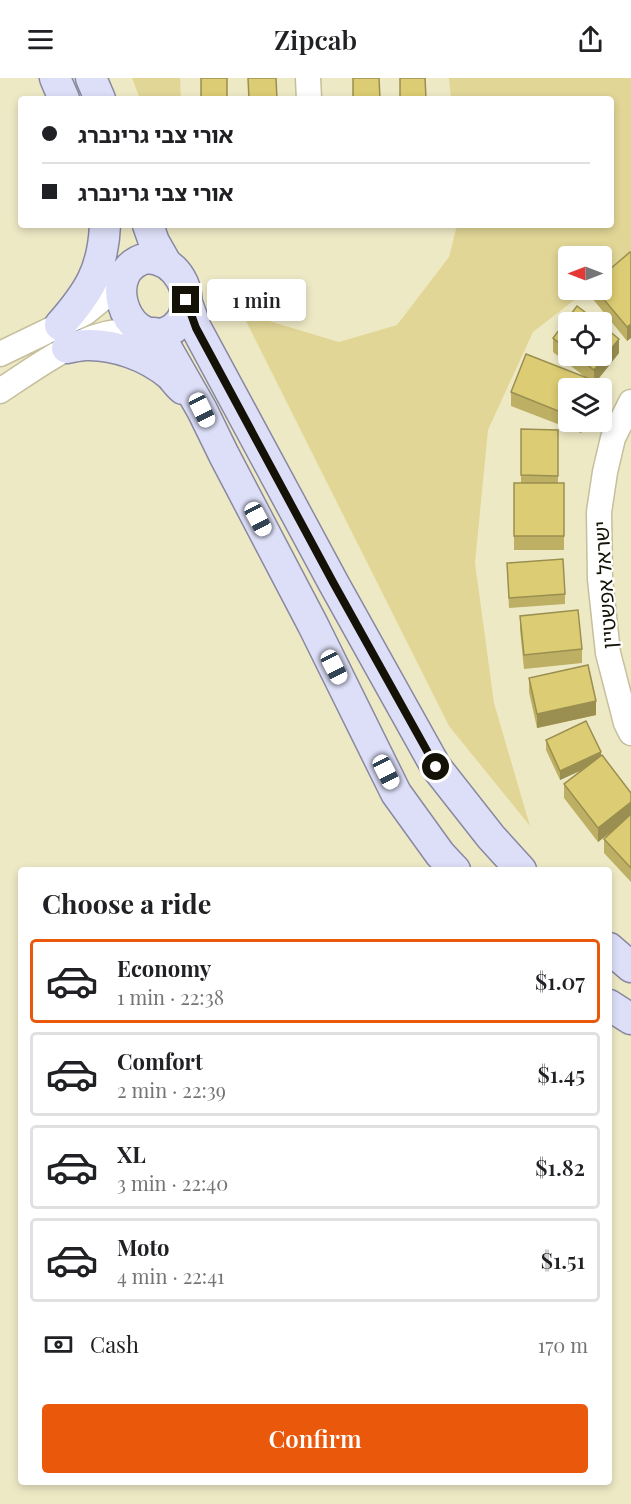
<!DOCTYPE html>
<html lang="en">
<head>
<meta charset="utf-8">
<style>
  :root { --surface:#fff; --page:#f6f6f6; --text:#202124; --muted:#757577; --line:#e0e0e0; --accent:#ea580c }
  body { margin:0; font-family:"Playfair Display","Noto Sans Hebrew",serif; background:var(--page); color:var(--text); height:100vh; display:flex; flex-direction:column; font-size:22px; white-space:nowrap }
  * { box-sizing:border-box; margin:0 }
  p { font-size:20px; color:var(--muted) }
  .icon { flex:none; width:33px; height:33px; fill:none; stroke:currentColor; stroke-width:2; stroke-linecap:round; stroke-linejoin:round }
  .map { position:relative; flex:1; overflow:hidden }
  .side { position:absolute; left:18px; top:789px; width:594px; height:618px; display:flex; flex-direction:column; background:var(--surface); border-radius:6px; box-shadow:0 3px 9px #0003 }
  .side>* { flex:none }
  .top-card { position:absolute; left:18px; top:18px; width:596px; height:132px; border-radius:6px; box-shadow:0 3px 9px #0003; display:grid; align-content:center; height:132px; padding:0 24px; background:var(--surface) }
  .needle { width:39px; rotate:270deg }
  .controls { position:absolute; left:558px; top:168px; display:grid; gap:12px }
  .controls a { display:grid; place-items:center; width:54px; height:54px; border-radius:6px; background:var(--surface); box-shadow:0 3px 9px #0003; font-size:30px }
  .end { position:absolute; width:27px; height:27px; margin:-14px; border:8px solid #141206; background:#fff; box-shadow:0 0 0 3px #fff }
  .from { border-radius:50% }
  .bubble { position:absolute; height:42px; border-radius:6px; background:var(--surface); box-shadow:0 3px 9px #0003; font-size:20px; font-weight:600; line-height:42px; text-align:center }
  .car { position:absolute; width:18px; height:36px; margin:-18px -9px; border-radius:8px; box-shadow:0 0 4px 2px #0007; background:linear-gradient(#fff 24%,#345 0 40%,#fff 0 76%,#345 0 86%,#fff 0) }
  .top-card b { display:flex; align-items:center; gap:21px; height:57px; font-size:22px }
  .top-card b+b { border-top:2px solid var(--line) }
  .top-card i { width:15px; height:15px; background:var(--text) }
  ul { padding:0; list-style:none }
  li { display:flex; align-items:center; gap:18px; height:84px; margin:0 12px 9px; padding:0 12px; border:3px solid var(--line); border-radius:6px }
  li div { flex:1 }
  li b { display:block; font-size:22px }
  li em { font-style:normal; font-weight:600 }
  li.on { border-color:var(--accent) }
  li>.icon { width:54px; height:54px; stroke-width:1.5 }
  h2 { padding:0 24px; font-size:27px; line-height:72px }
  .pay { display:flex; align-items:center; gap:15px; height:66px; padding:0 24px; font-size:22px }
  .pay p { margin-inline-start:auto }
  .action { display:flex; gap:12px; margin-top:auto; padding:12px 24px }
  .action a { flex:1; height:69px; border-radius:6px; background:var(--accent); color:#fff; font-size:24px; font-weight:600; line-height:69px; text-align:center }
  header { display:flex; justify-content:space-between; align-items:center; height:78px; padding:0 24px; background:var(--surface); font-size:27px; font-weight:600 }
  .map>svg:first-child { display:block }
</style>
</head>
<body>
<header><svg class="icon" aria-label="menu" viewBox="0 0 24 24"><path d="M4 6h16M4 12h16M4 18h16"/></svg>Zipcab<svg class="icon" aria-label="share" viewBox="0 0 24 24"><path d="M12 15V3M7 8l5-5 5 5M5 13v7h14v-7"/></svg></header>
<div class="map">
<svg width="631" height="1426" viewBox="0 0 631 1426">
  <rect width="100%" height="100%" fill="#eee9c5"/>
  <!-- green -->
  <path fill="#e1d696" d="M132,0H180L181,21H140Z
    M449,0H631V182L602,200V178H568V212H587L533,254L488,352L475,485L494,625L530,748L449,648L242,235L339,264L397,247L449,179L457,147H610V21H451Z"/>
  <g fill="none" stroke-linecap="round" stroke-linejoin="round">
    <defs>
      <path id="minor" d="M308,0L309,21
        M0,276L85,235L111,214L124,198
        M0,313C46,283 85,250 143,252
        M631,324L613,360L605,394L599,434L600,501L608,575L626,645L631,655"/>
      <path id="major" d="M55,0L64,21
        M91,0L100,21
        M148,147L154,164L166,185
        M147,180C176,181 196,214 182,241C178,247 172,253 164,255C124,266 100,191 147,180Z
        M186,222L196,250L334,506L436,689L491,759L521,792
        M60,247C89,214 103,192 105,147
        M154,255L162,262L202,332L224,377L313,547L396,715L440,776L455,792
        M67,270C73,269 80,267 86,267C114,266 148,278 170,297C174,301 178,307 183,311
        M609,870L631,889
        M609,927L631,941"/>
    </defs>
    <!-- minor casing -->
    <use href="#minor" stroke="#c5bf9c" stroke-width="27"/>
    <!-- major casing -->
    <use href="#major" stroke="#8889a1" stroke-width="33"/>
    <!-- minor -->
    <use href="#minor" stroke="#fff" stroke-width="24"/>
    <!-- major -->
    <use href="#major" stroke="#dddff8" stroke-width="30"/>
  </g>
  <!-- wall -->
  <path fill="#bdaf63" d="M631,175V260L627,263L592,220V212H602Z
    M568,244V278H602L619,275L595,305V310H568V344H585L581,355L511,328V314L585,299L553,274V260Z
    M521,351L558,352V405H564V472H514V405H521Z
    M507,485L565,516V526L509,530Z
    M520,538L582,571V585L524,591L520,552Z
    M529,600L596,637L537,650L529,614Z
    M546,662L601,677L631,715V804L604,775V761L614,752L598,764L564,720V706L580,693L560,702L546,672Z"/>
  <!-- shaded-wall -->
  <path fill="#9a8f50" d="M631,246V260L627,263V249Z
    M619,261V275L595,305V310H593L594,306V292Z
    M581,344H585L581,355Z
    M596,623V637L537,650V636Z
    M601,674V683L560,702V693Z
    M631,724V738L598,764V750Z"/>
  <!-- building -->
  <path fill="#dccc73" stroke="#9a8f50" stroke-width="1.5" d="M201,0H227V20L201,21Z
    M248,0H276L277,21H249Z
    M353,0H379L380,21H353Z
    M400,0H425L426,21H400Z
    M630,174L631,175V246L627,249L596,212H602V198Z
    M577,228L598,244H568V272L553,260Z
    M602,247L619,261L594,292L576,278H602Z
    M526,276L595,303L593,310H568V337L511,314Z
    M521,351L558,352V398L521,397Z
    M514,405H564V458H514Z
    M563,481L565,516L509,520L507,485Z
    M578,532L582,571L524,577L520,538Z
    M588,587L596,623L537,636L529,600Z
    M586,643L601,674L560,693L546,662Z
    M602,677L631,715V724L598,750L564,706Z
    M631,736V790L604,761Z"/>
  <g fill="none" stroke-linecap="round" stroke-linejoin="round">
    <!-- route -->
    <path stroke="#141206" stroke-width="8" d="M186,222L196,250L334,506L436,689"/>
  </g>
  <g text-anchor="middle" dominant-baseline="central" stroke-width="4.5" stroke-linejoin="round" paint-order="stroke">
    <!-- street labels -->
    <g font-size="20" fill="#141206" stroke="#fff">
      <text transform="translate(604 507) rotate(-94)">ישראל אפשטיין</text>
    </g>
  </g>
</svg>
<div class="controls">
<a><svg class="needle" viewBox="-14 -14 28 28"><path d="M0-13l5 13h-10z" fill="#e53935"/><path d="M0 13l5-13h-10z" fill="#757577"/></svg></a>
<a><svg class="icon" aria-label="locate" viewBox="0 0 24 24"><circle cx="12" cy="12" r="6"/><path d="M12 2v4M12 18v4M2 12h4M18 12h4"/></svg></a>
<a><svg class="icon" aria-label="layers" viewBox="0 0 24 24"><path d="M12 4l9 5-9 5-9-5zM3 14l9 5 9-5"/></svg></a>
</div>
<i class="end from" style="left:436px;top:689px"></i>
<i class="end" style="left:186px;top:222px"></i>
<div class="bubble" style="left:207px;top:201px;width:99px">1 min</div>
<i class="car" style="left:202px;top:332px;rotate:154deg"></i>
<i class="car" style="left:258px;top:441px;rotate:152deg"></i>
<i class="car" style="left:334px;top:589px;rotate:153deg"></i>
<i class="car" style="left:386px;top:694px;rotate:153deg"></i>
<div class="top-card">
<b><i class="from"></i>אורי צבי גרינברג</b>
<b><i></i>אורי צבי גרינברג</b>
</div>
<section class="side">
<h2>Choose a ride</h2>
<ul>
<li class="on"><svg class="icon" aria-label="car" viewBox="0 0 24 24"><path d="M5 17H2v-5l4-1 3-4h7l3 4 3 1v5h-3M9 17h6M6 11h13"/><circle cx="7" cy="17" r="2"/><circle cx="17" cy="17" r="2"/></svg><div><b>Economy</b><p>1 min · 22:38</p></div><em>$1.07</em></li>
<li><svg class="icon" aria-label="car" viewBox="0 0 24 24"><path d="M5 17H2v-5l4-1 3-4h7l3 4 3 1v5h-3M9 17h6M6 11h13"/><circle cx="7" cy="17" r="2"/><circle cx="17" cy="17" r="2"/></svg><div><b>Comfort</b><p>2 min · 22:39</p></div><em>$1.45</em></li>
<li><svg class="icon" aria-label="car" viewBox="0 0 24 24"><path d="M5 17H2v-5l4-1 3-4h7l3 4 3 1v5h-3M9 17h6M6 11h13"/><circle cx="7" cy="17" r="2"/><circle cx="17" cy="17" r="2"/></svg><div><b>XL</b><p>3 min · 22:40</p></div><em>$1.82</em></li>
<li><svg class="icon" aria-label="car" viewBox="0 0 24 24"><path d="M5 17H2v-5l4-1 3-4h7l3 4 3 1v5h-3M9 17h6M6 11h13"/><circle cx="7" cy="17" r="2"/><circle cx="17" cy="17" r="2"/></svg><div><b>Moto</b><p>4 min · 22:41</p></div><em>$1.51</em></li>
</ul>
<div class="pay"><svg class="icon" aria-label="cash" viewBox="0 0 24 24"><path d="M3 7h18v10H3z"/><circle cx="12" cy="12" r="2"/></svg>Cash<p>170 m</p></div>
<div class="action"><a>Confirm</a></div>
</section>
</div>
</body>
</html>
